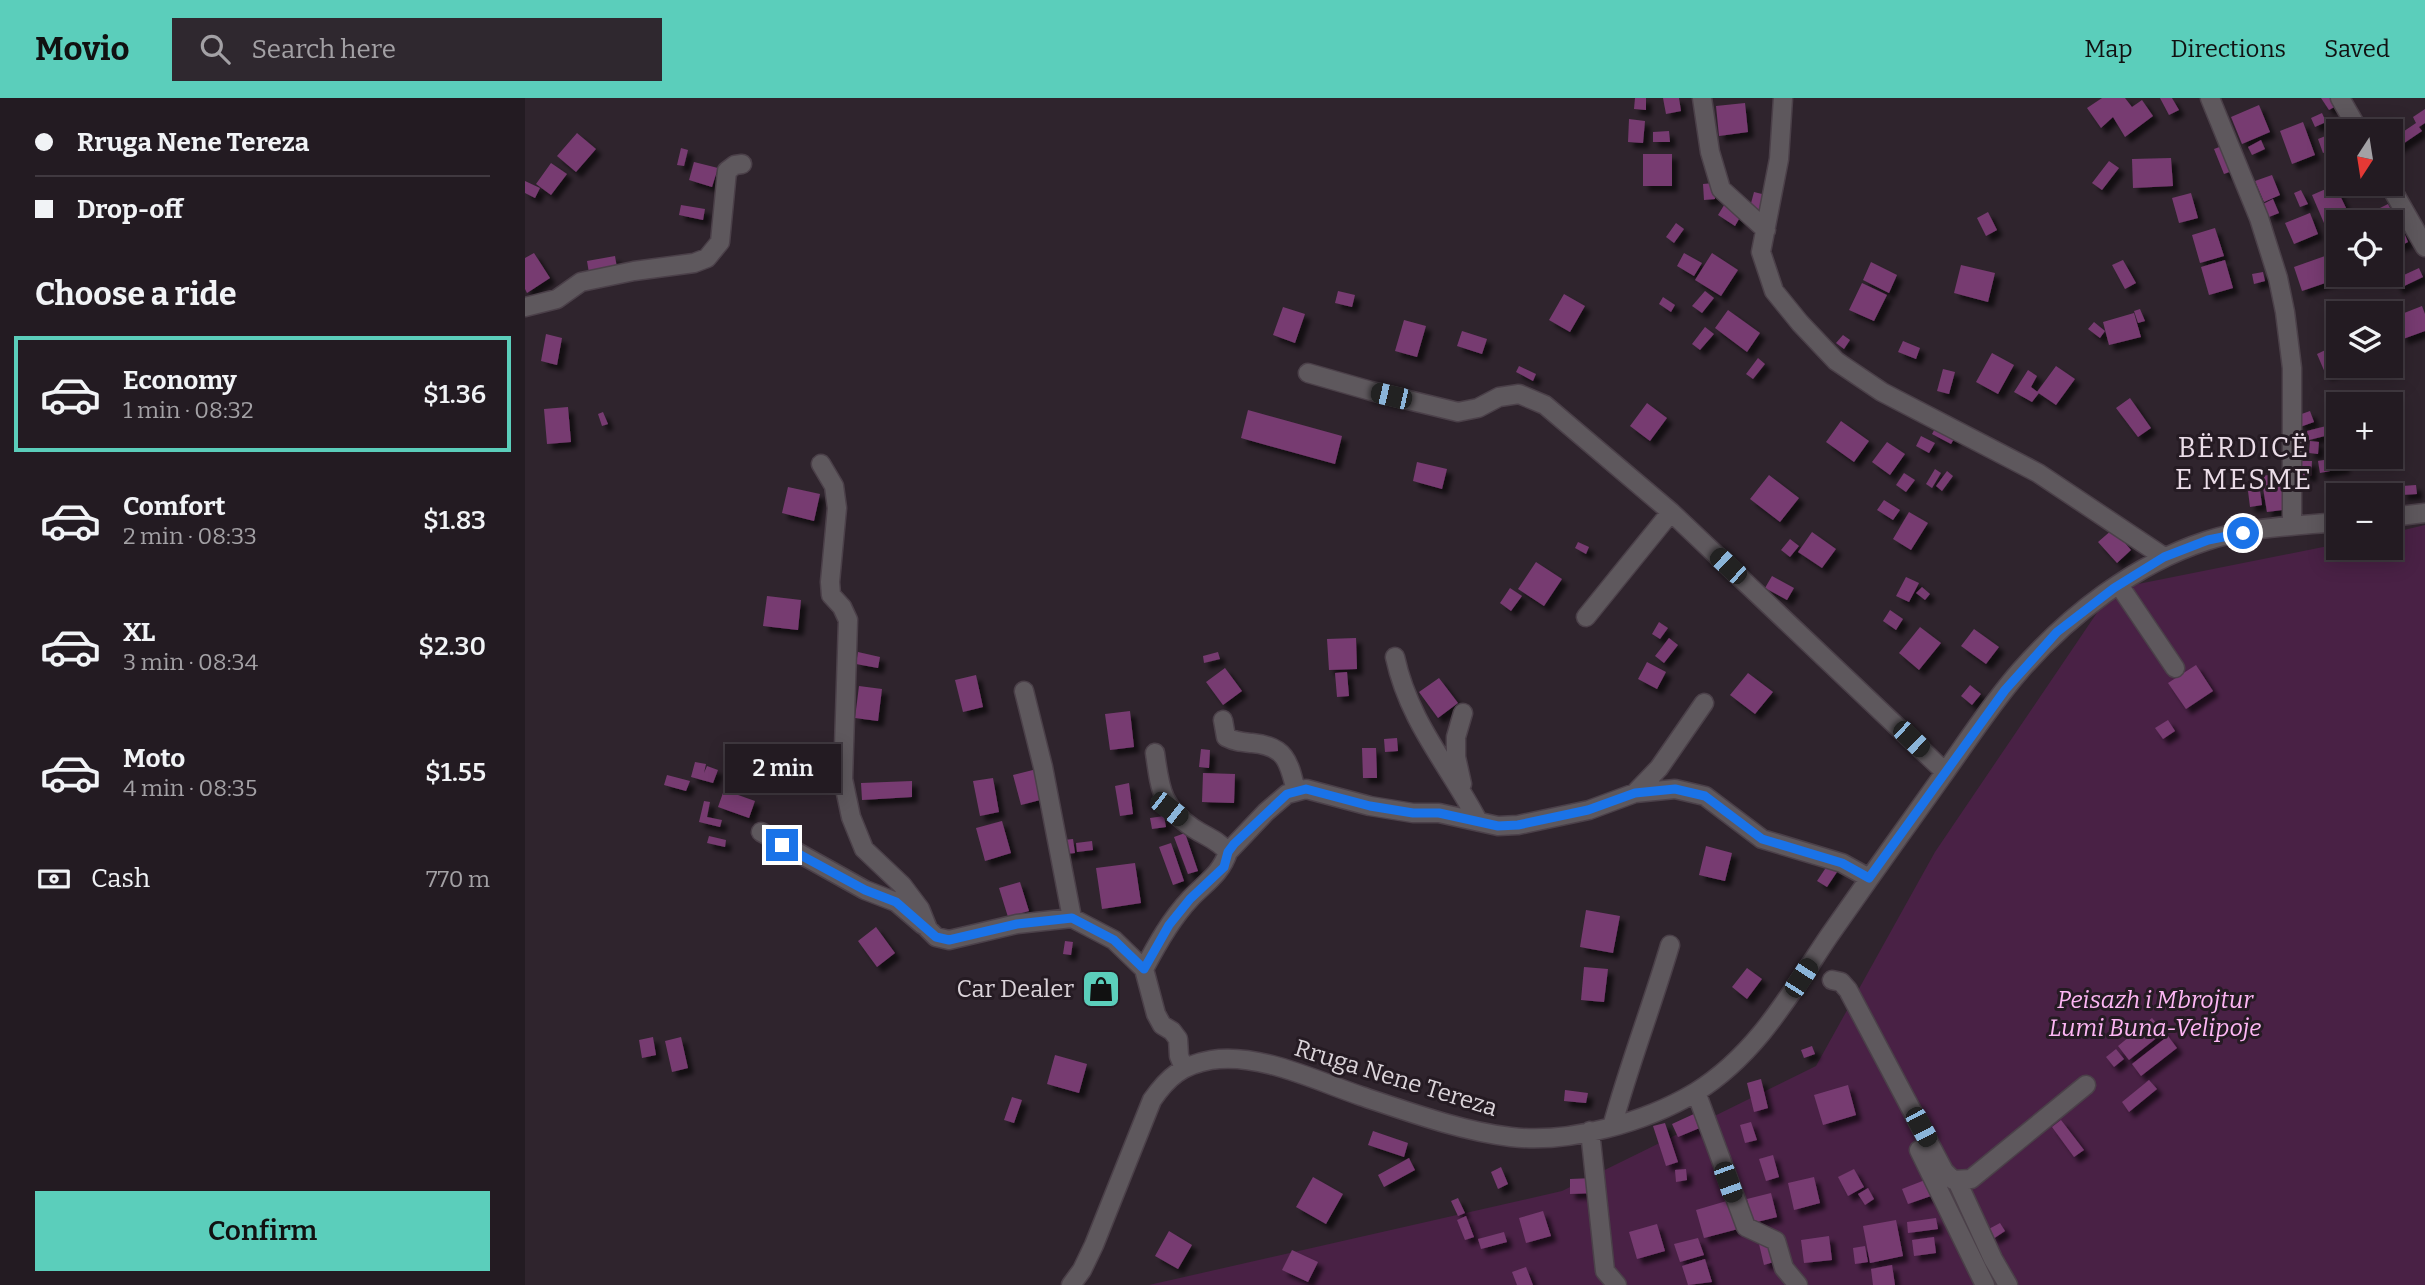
<!DOCTYPE html>
<html lang="en">
<head>
<meta charset="utf-8">
<style>
  :root { --surface:#231b22; --page:#2f282f; --text:#f1f3f6; --muted:#a3a1a5; --line:#403940; --accent:#5bcebb }
  body { margin:0; font-family:Bitter,serif; background:var(--page); color:var(--text); height:100vh; display:flex; flex-direction:column; font-size:26px; white-space:nowrap }
  * { box-sizing:border-box; margin:0 }
  p { font-size:23px; color:var(--muted) }
  .icon { flex:none; width:38px; height:38px; fill:none; stroke:currentColor; stroke-width:2; stroke-linecap:round; stroke-linejoin:round }
  .map { position:relative; flex:1; overflow:hidden }
  .side { display:flex; flex-direction:column; background:var(--surface); width:525px }
  .side>* { flex:none }
  .top-card { display:grid; align-content:center; height:154px; padding:0 35px; background:var(--surface) }
  .needle { width:46px; rotate:192deg }
  .buttons { position:absolute; left:1801px; top:21px; display:grid; gap:14px }
  .buttons a { display:grid; place-items:center; width:77px; height:77px; border-radius:0px; background:var(--surface); box-shadow:0 4px 18px #0003,0 0 0 2px var(--line); font-size:35px }
  .end { position:absolute; width:32px; height:32px; margin:-16px; border:9px solid #1a73e8; background:#fff; box-shadow:0 0 0 4px #fff }
  .from { border-radius:50% }
  .bubble { position:absolute; height:49px; border-radius:0px; background:var(--surface); box-shadow:0 4px 18px #0003,0 0 0 2px var(--line); font-size:23px; font-weight:600; line-height:49px; text-align:center }
  .car { position:absolute; width:21px; height:42px; margin:-21px -10px; border-radius:9px; box-shadow:0 0 5px 2px #0007; background:linear-gradient(#222 24%,#8ab4d8 0 40%,#222 0 76%,#8ab4d8 0 86%,#222 0) }
  .top-card b { display:flex; align-items:center; gap:24px; height:66px; font-size:26px }
  .top-card b+b { border-top:2px solid var(--line) }
  .top-card i { width:18px; height:18px; background:var(--text) }
  ul { padding:0; list-style:none }
  li { display:flex; align-items:center; gap:21px; height:116px; margin:0 14px 10px; padding:0 21px; border:4px solid transparent; border-radius:0px }
  li div { flex:1 }
  li b { display:block; font-size:26px }
  li em { font-style:normal; font-weight:600 }
  li.active { border-color:var(--accent) }
  li>.icon { width:63px; height:63px; stroke-width:1.5 }
  h2 { padding:0 35px; font-size:32px; line-height:84px }
  .pay { display:flex; align-items:center; gap:18px; height:77px; padding:0 35px; font-size:26px }
  .pay p { margin-inline-start:auto }
  .primary-button { display:flex; gap:14px; margin-top:auto; padding:14px 35px }
  .primary-button a { flex:1; height:80px; border-radius:0px; background:var(--accent); color:#111; font-size:28px; font-weight:600; line-height:80px; text-align:center }
  header { display:flex; align-items:center; gap:42px; box-sizing:border-box; height:98px; padding:0 35px; background:var(--accent); color:#111 }
  header strong { font-size:33px }
  nav { display:flex; gap:38px; margin-inline-start:auto; font-size:24px }
  .search { width:490px; height:63px; background:var(--page); display:flex; align-items:center; gap:18px; box-sizing:border-box; padding:0 24px; border-radius:0px; color:var(--muted); font-size:26px }
  main { display:flex; flex:1; min-height:0 }
  .map>svg:first-child { display:block }
</style>
</head>
<body>
<header>
<strong>Movio</strong>
<div class="search"><svg class="icon" aria-label="search" viewBox="0 0 24 24"><circle cx="10" cy="10" r="6"/><path d="M15 15l6 6"/></svg>Search here</div>
<nav><a>Map</a><a>Directions</a><a>Saved</a></nav>
</header>
<main>
<section class="side">
<div class="top-card">
<b><i class="from"></i>Rruga Nene Tereza</b>
<b><i></i>Drop-off</b>
</div>
<h2>Choose a ride</h2>
<ul>
<li class="active"><svg class="icon" aria-label="car" viewBox="0 0 24 24"><path d="M5 17H2v-5l4-1 3-4h7l3 4 3 1v5h-3M9 17h6M6 11h13"/><circle cx="7" cy="17" r="2"/><circle cx="17" cy="17" r="2"/></svg><div><b>Economy</b><p>1 min · 08:32</p></div><em>$1.36</em></li>
<li><svg class="icon" aria-label="car" viewBox="0 0 24 24"><path d="M5 17H2v-5l4-1 3-4h7l3 4 3 1v5h-3M9 17h6M6 11h13"/><circle cx="7" cy="17" r="2"/><circle cx="17" cy="17" r="2"/></svg><div><b>Comfort</b><p>2 min · 08:33</p></div><em>$1.83</em></li>
<li><svg class="icon" aria-label="car" viewBox="0 0 24 24"><path d="M5 17H2v-5l4-1 3-4h7l3 4 3 1v5h-3M9 17h6M6 11h13"/><circle cx="7" cy="17" r="2"/><circle cx="17" cy="17" r="2"/></svg><div><b>XL</b><p>3 min · 08:34</p></div><em>$2.30</em></li>
<li><svg class="icon" aria-label="car" viewBox="0 0 24 24"><path d="M5 17H2v-5l4-1 3-4h7l3 4 3 1v5h-3M9 17h6M6 11h13"/><circle cx="7" cy="17" r="2"/><circle cx="17" cy="17" r="2"/></svg><div><b>Moto</b><p>4 min · 08:35</p></div><em>$1.55</em></li>
</ul>
<div class="pay"><svg class="icon" aria-label="cash" viewBox="0 0 24 24"><path d="M3 7h18v10H3z"/><circle cx="12" cy="12" r="2"/></svg>Cash<p>770 m</p></div>
<div class="primary-button"><a>Confirm</a></div>
</section>
<div class="map">
<svg width="1900" height="1187" viewBox="0 0 1900 1187">
  <defs>
    <filter id="shadow"><feDropShadow dx="5.5" dy="5.5" stdDeviation="2" flood-color="#0009"/></filter>
  </defs>
  <rect width="100%" height="100%" fill="#2f242d"/>
  <!-- green -->
  <path fill="#492145" d="M1900,427V1187H624L1037,1093L1291,968L1410,754L1588,491L1813,446V450H1866V435Z"/>
  <!-- building -->
  <path fill="#773b71" filter="url(#shadow)" d="M1110,0H1121V12L1109,11Z
    M1138,0H1154L1156,13L1141,16Z
    M1577,0H1600L1607,9L1617,2L1628,18L1600,39L1588,19L1576,30L1562,10Z
    M1635,0H1647L1654,12L1644,17Z
    M1796,0H1806L1811,8L1804,12Z
    M1220,5L1223,34L1194,38L1191,8Z
    M1734,7L1745,34L1717,46L1706,19Z
    M1900,11V25L1894,29L1897,33L1866,54V42L1891,25L1888,19Z
    M1797,15L1801,24L1790,29L1786,20Z
    M1104,21L1120,23L1118,45L1103,44Z
    M1778,24L1790,57L1767,66L1755,33Z
    M1144,33L1145,44H1128V34Z
    M1813,33V49L1798,55L1793,41Z
    M52,35L71,51L51,74L32,58Z
    M1736,42L1740,51L1727,57L1723,49Z
    M1697,48L1707,73L1699,76L1689,51Z
    M156,50L163,52L159,68L152,67Z
    M1118,56H1147V88H1118Z
    M1646,60L1648,88L1608,90L1607,61Z
    M1584,63L1594,70L1577,92L1567,85Z
    M169,64L193,70L187,89L164,82Z
    M26,65L42,76L26,97L11,86Z
    M1813,66V80L1809,82L1804,69Z
    M1747,77L1755,97L1739,104L1730,83Z
    M0,83L15,90L10,100L0,95Z
    M1189,85L1190,101L1179,102L1178,86Z
    M1810,87L1823,114L1799,125L1787,97Z
    M1776,92L1783,106L1775,109L1769,95Z
    M1229,94L1245,98L1240,113L1225,109Z
    M1666,95L1673,120L1654,125L1647,100Z
    M1748,101L1754,115L1744,119L1738,106Z
    M1201,104L1218,114L1210,128L1193,117Z
    M1863,106L1874,128L1866,132V124H1862L1855,110Z
    M156,107L180,111L178,122L154,117Z
    M1463,114L1472,132L1461,138L1452,120Z
    M1785,115L1793,136L1769,146L1760,125Z
    M1151,125L1159,131L1149,145L1141,139Z
    M1690,130L1699,158L1675,165L1667,137Z
    M1877,130L1883,144L1873,149L1867,135Z
    M9,155L25,180L2,195L0,191V160Z
    M1159,155L1177,165L1169,178L1152,168Z
    M1187,155L1213,172L1196,198L1170,182Z
    M90,158L92,170L64,175L62,163Z
    M1800,158L1809,182L1777,193L1769,169Z
    M1598,162L1611,185L1600,191L1587,167Z
    M1700,162L1708,190L1684,197L1676,169Z
    M1346,164L1372,177L1364,195L1338,182Z
    M1436,167L1470,175L1463,204L1429,195Z
    M1894,170L1898,179L1873,191L1868,182Z
    M1738,174L1740,183L1729,186L1727,176Z
    M1337,185L1362,197L1349,223L1324,212Z
    M813,193L830,197L827,209L810,205Z
    M1180,193L1189,200L1177,215L1167,208Z
    M1039,196L1060,208L1045,234L1024,222Z
    M1138,199L1150,207L1146,214L1134,206Z
    M1897,208L1900,216V233L1878,241L1869,219Z
    M758,209L780,216L770,245L748,237Z
    M1615,211L1620,223L1613,225L1609,213Z
    M1203,212L1235,235L1222,254L1190,230Z
    M1609,215L1616,239L1584,247L1578,224Z
    M879,222L901,228L892,259L870,253Z
    M1569,224L1580,233L1575,240L1563,231Z
    M1180,229L1189,236L1175,252L1167,246Z
    M937,233L962,241L957,256L932,248Z
    M21,236L37,240L32,267L16,263Z
    M1318,237L1325,242L1319,251L1311,245Z
    M1378,243L1395,250L1391,261L1373,254Z
    M1813,246V268H1822L1801,277L1792,256Z
    M1467,255L1489,267L1473,296L1451,284Z
    M1233,260L1240,266L1228,281L1221,276Z
    M994,268L1011,276L1008,283L991,274Z
    M1531,268L1550,281L1531,307L1512,294Z
    M1418,271L1430,274L1424,296L1412,293Z
    M1503,272L1512,278L1506,289L1514,295L1507,304L1489,294Z
    M1605,300L1626,330L1613,339L1591,310Z
    M1122,305L1142,320L1125,343L1105,328Z
    M43,309L46,344L22,346L19,311Z
    M723,312L817,338L810,366L716,340Z
    M1785,313L1789,324L1775,329L1771,318Z
    M78,314L83,326L77,328L73,316Z
    M1316,323L1344,343L1329,364L1301,344Z
    M1413,325L1432,336L1426,346L1407,336Z
    M1805,327L1808,336L1784,342L1782,333Z
    M1396,338L1410,345L1404,355L1391,348Z
    M1785,343L1794,344L1793,356L1784,355Z
    M1362,344L1380,356L1365,377L1347,364Z
    M1817,359L1820,370L1795,375L1793,363Z
    M1777,363H1787L1786,378H1777Z
    M892,364L922,371L917,391L888,383Z
    M1410,371L1416,375L1407,390L1401,386Z
    M1422,373L1428,378L1417,393L1411,388Z
    M1379,375L1390,382L1381,394L1371,387Z
    M1759,375L1765,411L1742,414L1736,378Z
    M1244,377L1274,400L1255,424L1225,401Z
    M1891,387L1892,396L1877,397V388Z
    M263,389L295,396L289,423L257,415Z
    M1735,392L1737,407L1725,409L1723,393Z
    M1359,402L1375,412L1368,422L1352,412Z
    M1384,414L1403,425L1386,452L1368,441Z
    M1588,431L1606,452L1592,465L1573,444Z
    M1287,434L1311,451L1297,470L1273,454Z
    M1265,441L1274,448L1265,459L1256,452Z
    M1053,444L1064,449L1061,456L1050,450Z
    M1011,464L1037,481L1019,508L993,491Z
    M1247,478L1269,490L1262,502L1240,490Z
    M1381,479L1394,485L1384,504L1371,498Z
    M1397,489L1405,496L1400,502L1391,495Z
    M985,490L997,498L986,513L975,505Z
    M242,498L276,502L273,532L238,528Z
    M1365,512L1378,521L1371,532L1358,523Z
    M1134,524L1143,530L1135,541L1127,536Z
    M1395,529L1416,545L1394,572L1374,555Z
    M1449,531L1474,549L1461,566L1436,548Z
    M831,540L832,571L804,572L802,541Z
    M1144,540L1153,547L1139,565L1130,558Z
    M333,554L355,559L353,570L331,566Z
    M693,554L695,561L679,565L678,558Z
    M1122,564L1141,574L1132,591L1113,581Z
    M1671,567L1688,593L1661,611L1643,585Z
    M700,570L717,593L698,607L681,584Z
    M822,574L824,598L812,599L810,575Z
    M1223,575L1248,594L1230,616L1205,597Z
    M451,577L458,609L438,614L430,582Z
    M914,580L933,605L913,620L894,594Z
    M1445,587L1456,596L1447,607L1436,598Z
    M334,588L357,591L353,623L330,620Z
    M605,613L609,649L585,652L580,616Z
    M1643,622L1650,633L1638,641L1630,630Z
    M872,640L873,653L860,654L859,641Z
    M837,650H851L852,680H838Z
    M676,651L685,652L684,670L674,669Z
    M170,664L181,666L179,675L182,668L193,672L188,685L166,679Z
    M512,671L519,701L496,707L488,677Z
    M225,673L242,677L239,686L223,681Z
    M678,675L710,676L709,705L677,704Z
    M142,677L165,683L161,693L139,687Z
    M468,680L474,714L455,718L448,683Z
    M387,683V699L337,702L336,685Z
    M604,685L608,716L595,718L590,688Z
    M199,692L230,703L224,720L193,709Z
    M179,703L185,704L182,719L197,722L195,729L174,724Z
    M639,718L641,729L627,731L625,720Z
    M477,723L486,755L460,763L451,730Z
    M660,735L673,773L663,776L649,739Z
    M184,738L201,742L200,749L182,745Z
    M548,741L550,755L541,756L539,742Z
    M567,743L568,752L552,754L551,745Z
    M646,745L659,783L648,787L634,749Z
    M1181,748L1207,755L1200,783L1174,777Z
    M610,765L616,805L577,811L571,770Z
    M1304,765L1314,771L1302,789L1292,783Z
    M495,784L504,813L483,819L474,790Z
    M1061,812L1095,818L1088,855L1055,849Z
    M351,829L370,855L352,869L333,843Z
    M540,843L548,844L546,857L538,856Z
    M1059,869L1083,871L1079,904L1056,902Z
    M1222,870L1237,881L1222,901L1207,889Z
    M1627,920L1639,934L1604,962L1593,948Z
    M1643,938L1652,950L1616,978L1607,966Z
    M128,939L131,957L117,960L114,942Z
    M156,939L163,970L147,974L140,943Z
    M1287,948L1290,956L1279,960L1276,952Z
    M1591,951L1599,961L1589,969L1581,959Z
    M530,957L562,966L554,995L522,986Z
    M1236,981L1243,1010L1229,1014L1222,985Z
    M1624,982L1632,991L1604,1014L1597,1004Z
    M1323,987L1331,1017L1298,1027L1289,997Z
    M1040,992L1063,995L1061,1005L1039,1003Z
    M487,999L497,1002L489,1025L479,1022Z
    M1171,1015L1177,1029L1153,1039L1147,1026Z
    M1536,1022L1559,1052L1549,1059L1527,1029Z
    M1226,1024L1232,1042L1220,1045L1215,1027Z
    M1140,1025L1153,1064L1141,1068L1128,1028Z
    M848,1033L883,1045L879,1059L843,1047Z
    M1248,1057L1254,1079L1241,1083L1234,1061Z
    M884,1060L890,1072L859,1089L853,1077Z
    M976,1069L983,1086L973,1091L966,1074Z
    M1161,1071L1162,1082L1151,1084L1150,1072Z
    M1329,1071L1339,1089L1323,1098L1313,1079Z
    M788,1079L818,1096L801,1126L771,1109Z
    M1289,1079L1295,1105L1269,1112L1263,1085Z
    M1069,1080L1070,1095L1045,1096V1081Z
    M1400,1082L1406,1098L1383,1106L1377,1091Z
    M1343,1090L1349,1101L1340,1107L1333,1096Z
    M1246,1095L1252,1119L1228,1125L1222,1101Z
    M933,1100L940,1115L933,1118L926,1103Z
    M1205,1102L1213,1131L1179,1140L1171,1112Z
    M1018,1113L1026,1138L1001,1145L994,1120Z
    M941,1118L949,1139L940,1142L932,1122Z
    M1411,1120L1413,1131L1383,1135L1382,1124Z
    M1371,1122L1378,1158L1345,1165L1338,1128Z
    M1475,1125L1480,1133L1468,1141L1462,1132Z
    M1132,1126L1140,1153L1112,1161L1104,1134Z
    M644,1133L667,1147L653,1171L630,1158Z
    M979,1134L982,1144L956,1151L953,1141Z
    M1304,1138L1307,1162L1279,1165L1276,1142Z
    M1409,1139L1411,1155L1389,1158L1387,1142Z
    M1173,1140L1179,1157L1155,1164L1149,1146Z
    M1246,1143L1252,1163L1239,1167L1234,1146Z
    M1340,1148L1343,1164L1330,1166L1328,1150Z
    M767,1152L793,1164L783,1184L757,1172Z
    M1180,1161L1187,1184L1163,1187L1157,1168Z
    M1367,1167L1370,1187H1348L1346,1171Z
    M1001,1169L1008,1187H992L987,1174Z"/>
  <g fill="none" stroke-linecap="round" stroke-linejoin="round">
    <defs>
      <path id="minor" d="M1177,0L1185,54L1196,91L1241,132
        M1258,0L1254,61L1236,154L1249,193L1275,225L1311,263L1357,294L1513,375L1639,459
        M1685,0L1734,120L1753,180L1760,214L1767,270V428
        M1815,0L1834,33
        M1864,86L1900,149
        M0,209L32,201L56,184L109,173L169,165L182,160L195,144L202,73L210,67L217,66
        M783,275L846,293L933,314L953,310L974,299L994,296L1020,307L1146,414L1420,674
        M296,366L309,388L312,410L305,484L306,497L317,509L323,522L318,681L326,719L339,751L377,787L395,811L403,831L411,839L424,842L492,826L547,820L589,842L619,871L631,916L637,927L647,933L653,941L654,958L659,970
        M1866,419L1900,415
        M1594,487L1650,570
        M1061,519L1146,414
        M870,559C884,624 923,666 953,723
        M499,593L518,669L547,820
        M698,622L701,639C711,644 717,644 727,645C761,648 764,664 771,693
        M937,686L931,659V639L938,615
        M1110,695L1134,670L1179,605
        M236,734L340,792L371,804L398,827
        M703,754L741,714L762,696L781,691L845,708L888,715H914L973,728L993,727L1064,712L1110,695L1150,691L1180,698L1237,741L1317,765L1344,780
        M619,871C632,846 646,821 665,801C680,785 696,776 703,754C690,740 683,740 668,730C636,709 635,690 630,655
        M1307,882L1316,884L1323,892L1419,1073L1428,1082L1446,1081L1561,987
        M1171,994L1221,1129L1251,1143L1259,1170L1273,1187
        M1087,1029C1104,967 1127,908 1145,847
        M1065,1033L1080,1173L1092,1187
        M1394,1052L1460,1187
        M1432,1083L1468,1161L1483,1187
        M546,1187L557,1172L569,1147L627,1002C643,979 657,967 686,962C733,954 792,983 836,998C884,1014 936,1033 986,1039C1044,1046 1121,1024 1171,994C1232,956 1265,896 1304,838C1341,785 1378,733 1416,680C1441,645 1466,606 1495,573C1544,517 1610,466 1681,443C1723,429 1770,428 1813,424"/>
    </defs>
    <!-- minor casing -->
    <use href="#minor" stroke="#4b4049" stroke-width="21"/>
    <!-- minor -->
    <use href="#minor" stroke="#5e585d" stroke-width="18"/>
  </g>
  <g fill="none" stroke-linecap="round" stroke-linejoin="round">
    <!-- route -->
    <path stroke="#1a73e8" stroke-width="9" d="M257,747L340,792L371,804L411,839L424,842L492,826L547,820L589,842L619,871L644,827L665,801L699,769L703,754L709,746L762,696L781,691L845,708L888,715H914L973,728L993,727L1063,712L1110,695L1150,691L1180,698L1237,741L1317,765L1344,780L1480,592L1532,534L1589,490L1639,459L1683,442L1718,435"/>
  </g>
  <!-- icons -->
  <defs>
    <symbol id="shop-square" viewBox="-11 -11 22 22"><rect x="-9" y="-9" width="18" height="18" rx="4" fill="#5bcebb" stroke="#251b23"/><path d="M-5-2.5h2.3a2.7 3.5 0 0 1 5.4 0H5L5.5 6h-11ZM-1.5-2.5h3a1.5 2.3 0 0 0-3 0Z" fill="#111"/></symbol>
  </defs>
  <g fill-rule="evenodd">
    <use href="#shop-square" x="554" y="869" width="44" height="44"/>
  </g>
  <g text-anchor="middle" dominant-baseline="central" stroke-width="6" stroke-linejoin="round" paint-order="stroke">
    <!-- poi labels -->
    <g font-size="24" fill="#dbd4da" stroke="#251b23" text-anchor="end">
      <text x="549" y="891">Car Dealer</text>
    </g>
    <!-- park labels -->
    <g font-size="24" font-style="italic" fill="#fdb6f4" stroke="#251b23">
      <text x="1630" y="902">Peisazh i Mbrojtur<tspan x="1630" dy="28">Lumi Buna-Velipoje</tspan></text>
    </g>
    <!-- street labels -->
    <g font-size="24" fill="#dbd4da" stroke="#251b23">
      <text transform="translate(871 980) rotate(17)">Rruga Nene Tereza</text>
    </g>
    <!-- quarter labels -->
    <g font-size="28" letter-spacing="2" fill="#ebdde8" stroke="#251b23">
      <text x="1719" y="349">BËRDICË<tspan x="1719" dy="32">E MESME</tspan></text>
    </g>
  </g>
</svg>
<div class="buttons">
<a><svg class="needle" viewBox="-14 -14 28 28"><path d="M0-13l5 13h-10z" fill="#e53935"/><path d="M0 13l5-13h-10z" fill="#a3a1a5"/></svg></a>
<a><svg class="icon" aria-label="locate" viewBox="0 0 24 24"><circle cx="12" cy="12" r="6"/><path d="M12 2v4M12 18v4M2 12h4M18 12h4"/></svg></a>
<a><svg class="icon" aria-label="layers" viewBox="0 0 24 24"><path d="M12 4l9 5-9 5-9-5zM3 14l9 5 9-5"/></svg></a>
<a>+</a>
<a>−</a>
</div>
<i class="end from" style="left:1718px;top:435px"></i>
<i class="end" style="left:257px;top:747px"></i>
<div class="bubble" style="left:200px;top:646px;width:116px">2 min</div>
<i class="car" style="left:866px;top:298px;rotate:283deg"></i>
<i class="car" style="left:1203px;top:468px;rotate:313deg"></i>
<i class="car" style="left:1386px;top:641px;rotate:134deg"></i>
<i class="car" style="left:644px;top:711px;rotate:128deg"></i>
<i class="car" style="left:1276px;top:880px;rotate:33deg"></i>
<i class="car" style="left:1396px;top:1029px;rotate:152deg"></i>
<i class="car" style="left:1203px;top:1084px;rotate:160deg"></i>
</div>
</main>
</body>
</html>
